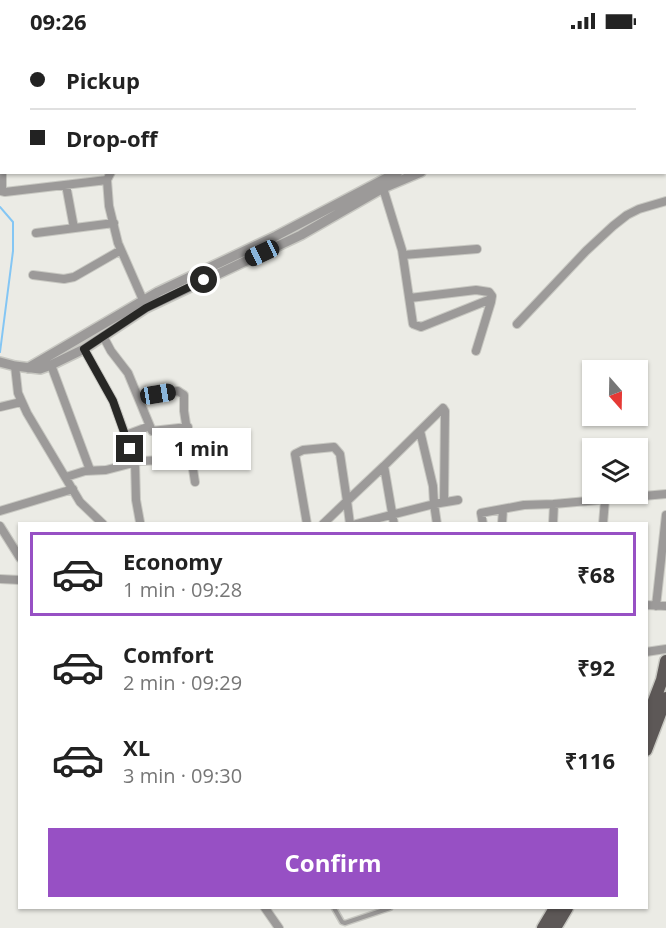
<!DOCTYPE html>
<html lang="en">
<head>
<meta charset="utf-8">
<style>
  :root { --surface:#fff; --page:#f2f2f2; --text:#222; --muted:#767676; --line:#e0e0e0; --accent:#9750c4 }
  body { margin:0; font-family:"Open Sans",sans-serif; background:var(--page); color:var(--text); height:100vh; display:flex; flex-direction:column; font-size:22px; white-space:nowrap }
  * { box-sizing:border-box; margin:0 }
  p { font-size:20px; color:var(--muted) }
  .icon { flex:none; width:33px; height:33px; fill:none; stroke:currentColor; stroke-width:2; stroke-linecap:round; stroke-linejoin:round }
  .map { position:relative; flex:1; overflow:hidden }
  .drawer { position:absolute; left:18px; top:480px; width:630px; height:387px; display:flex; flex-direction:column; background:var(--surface); border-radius:0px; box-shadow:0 2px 4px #0004 }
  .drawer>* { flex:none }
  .banner { position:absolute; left:0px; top:0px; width:666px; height:132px; box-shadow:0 2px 4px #0004; display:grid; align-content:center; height:132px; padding:0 30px; background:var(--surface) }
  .needle { width:39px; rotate:160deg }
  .fabs { position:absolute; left:582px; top:318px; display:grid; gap:12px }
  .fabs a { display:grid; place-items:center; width:66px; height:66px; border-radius:0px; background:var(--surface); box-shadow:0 2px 4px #0004; font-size:30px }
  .end { position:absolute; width:27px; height:27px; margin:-14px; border:8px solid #272725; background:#fff; box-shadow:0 0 0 3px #fff }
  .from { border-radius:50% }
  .bubble { position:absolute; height:42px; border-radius:0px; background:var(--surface); box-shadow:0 2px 4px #0004; font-size:20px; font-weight:700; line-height:42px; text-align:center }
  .car { position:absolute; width:18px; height:36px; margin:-18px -9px; border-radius:8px; box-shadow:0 0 4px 2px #0007; background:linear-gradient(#222 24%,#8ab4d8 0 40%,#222 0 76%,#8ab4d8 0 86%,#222 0) }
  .banner b { display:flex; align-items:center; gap:21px; height:57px; font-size:22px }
  .banner b+b { border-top:2px solid var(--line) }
  .banner i { width:15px; height:15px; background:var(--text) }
  ul { padding:10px 0 0; list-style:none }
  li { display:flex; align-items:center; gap:18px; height:84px; margin:0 12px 9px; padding:0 18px; border:3px solid transparent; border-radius:0px }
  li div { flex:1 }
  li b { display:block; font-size:22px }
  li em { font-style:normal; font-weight:700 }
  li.on { border-color:var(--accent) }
  li>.icon { width:54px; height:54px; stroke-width:1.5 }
  .button { display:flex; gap:12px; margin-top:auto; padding:12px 30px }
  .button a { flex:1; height:69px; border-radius:0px; background:var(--accent); color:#fff; font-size:24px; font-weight:700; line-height:69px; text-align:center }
  .status { display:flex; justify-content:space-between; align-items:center; height:42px; padding:0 30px; background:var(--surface); direction:ltr }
  .status svg { height:16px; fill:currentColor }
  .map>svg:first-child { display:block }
</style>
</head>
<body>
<div class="status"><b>09:26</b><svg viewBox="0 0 49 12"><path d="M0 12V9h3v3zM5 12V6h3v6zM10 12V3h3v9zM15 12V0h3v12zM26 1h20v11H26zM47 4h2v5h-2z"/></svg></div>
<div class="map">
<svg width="666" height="886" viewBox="0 0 666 886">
  <defs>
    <pattern id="water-waves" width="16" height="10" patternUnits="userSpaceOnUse" patternTransform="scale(1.5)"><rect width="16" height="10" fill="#84c6f4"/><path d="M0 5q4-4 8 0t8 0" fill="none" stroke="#72aad1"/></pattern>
  </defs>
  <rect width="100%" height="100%" fill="#ebebe5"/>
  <!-- water -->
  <path fill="url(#water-waves)" d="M350,0H483V1H347Z"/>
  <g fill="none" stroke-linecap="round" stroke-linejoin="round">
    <!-- stream -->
    <path stroke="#84c6f4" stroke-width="2" d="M0,165L13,180V209L0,310"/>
    <defs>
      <path id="service" d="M596,0L597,2
        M334,866L342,880L345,881L390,866"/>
      <path id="minor" d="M50,0V2
        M121,0V2
        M158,0V2
        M317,0L318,2
        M0,34L2,33
        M0,68H2
        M0,80L2,85
        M2,128V149
        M111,130L107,138L109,164L118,201L143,258
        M66,143L74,186
        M383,146L402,208L413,282L421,285L491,257
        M0,149L5,150L107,138
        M36,191L114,181
        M403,213L477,207
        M33,233L64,237L74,235L121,208
        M410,256L476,248L489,250L492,254L491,260L476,309
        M517,282L586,209L613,184L627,173L639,167L666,159
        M103,294L111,309L128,331L152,389L188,385
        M84,307L113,359L135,420L136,458L140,480
        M51,323L90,428
        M15,324L18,351L27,371L80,460L103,482
        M138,355L178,349L184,353V369L195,440
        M0,365L21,360
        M420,389L433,444L434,462L458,458
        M126,393L150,384
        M66,435L85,429L106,428L141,419L163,418L194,423
        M0,469L73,447
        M307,482L295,412L303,408L334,405L340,412L347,459L323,482
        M350,482L347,459L384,424
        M356,482L434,462L437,482
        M394,482L384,424L443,366L445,369L444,460
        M483,482L481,471L524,463L554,462
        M502,482L503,467
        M553,482L554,462L666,452
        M603,482L605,458
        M0,484L20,516
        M0,537L20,538
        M646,563L666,564
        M656,564L666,473
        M646,610L666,607
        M265,866L279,886"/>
      <path id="tertiary" d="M664,4L666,3
        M664,14L666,13
        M0,320L15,324L40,327L51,323L84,307L146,266L301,193L383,146L421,130
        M28,326L158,250L276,194L398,130"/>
      <path id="primary" d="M646,680L662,638L666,619
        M646,708L666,656
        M543,886L555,866
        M555,886L567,866"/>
    </defs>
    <!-- service casing -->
    <use href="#service" stroke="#c8c8c2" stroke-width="7"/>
    <!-- minor casing -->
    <use href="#minor" stroke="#c8c8c2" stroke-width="10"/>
    <!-- tertiary casing -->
    <use href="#tertiary" stroke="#c8c8c2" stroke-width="12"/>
    <!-- primary casing -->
    <use href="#primary" stroke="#c8c8c2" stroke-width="15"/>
    <!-- service -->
    <use href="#service" stroke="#9c9a99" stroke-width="4"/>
    <!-- minor -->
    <use href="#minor" stroke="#9c9a99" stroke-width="8"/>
    <!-- tertiary -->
    <use href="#tertiary" stroke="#9c9a99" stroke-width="9"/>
    <!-- primary -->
    <use href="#primary" stroke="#5d5857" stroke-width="12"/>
  </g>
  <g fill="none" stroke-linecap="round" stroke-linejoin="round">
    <!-- route -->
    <path stroke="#272725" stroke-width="8" d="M130,407L113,359L84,307L146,266L204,238"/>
  </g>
</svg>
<div class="fabs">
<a><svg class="needle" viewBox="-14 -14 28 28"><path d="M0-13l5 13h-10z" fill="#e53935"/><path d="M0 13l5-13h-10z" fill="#767676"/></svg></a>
<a><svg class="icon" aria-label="layers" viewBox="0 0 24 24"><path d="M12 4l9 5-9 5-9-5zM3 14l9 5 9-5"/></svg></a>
</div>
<i class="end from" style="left:204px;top:238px"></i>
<i class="end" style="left:130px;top:407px"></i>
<div class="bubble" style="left:152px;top:386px;width:99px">1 min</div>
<i class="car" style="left:262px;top:211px;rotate:245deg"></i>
<i class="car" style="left:158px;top:352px;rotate:81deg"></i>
<div class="banner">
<b><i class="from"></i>Pickup</b>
<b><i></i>Drop-off</b>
</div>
<section class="drawer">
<ul>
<li class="on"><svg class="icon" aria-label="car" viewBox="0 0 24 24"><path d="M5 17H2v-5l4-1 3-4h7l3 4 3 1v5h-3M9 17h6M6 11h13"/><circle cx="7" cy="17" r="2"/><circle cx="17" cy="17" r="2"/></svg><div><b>Economy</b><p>1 min · 09:28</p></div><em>₹68</em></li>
<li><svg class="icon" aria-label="car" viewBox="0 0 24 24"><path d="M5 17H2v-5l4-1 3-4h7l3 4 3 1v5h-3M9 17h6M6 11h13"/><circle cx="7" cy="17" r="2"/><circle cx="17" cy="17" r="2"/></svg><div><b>Comfort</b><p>2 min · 09:29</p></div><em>₹92</em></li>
<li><svg class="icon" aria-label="car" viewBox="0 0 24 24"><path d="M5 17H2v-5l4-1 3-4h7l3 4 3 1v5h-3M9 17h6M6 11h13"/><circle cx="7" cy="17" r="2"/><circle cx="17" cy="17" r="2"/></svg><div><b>XL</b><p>3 min · 09:30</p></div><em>₹116</em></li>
</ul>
<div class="button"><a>Confirm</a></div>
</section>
</div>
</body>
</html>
